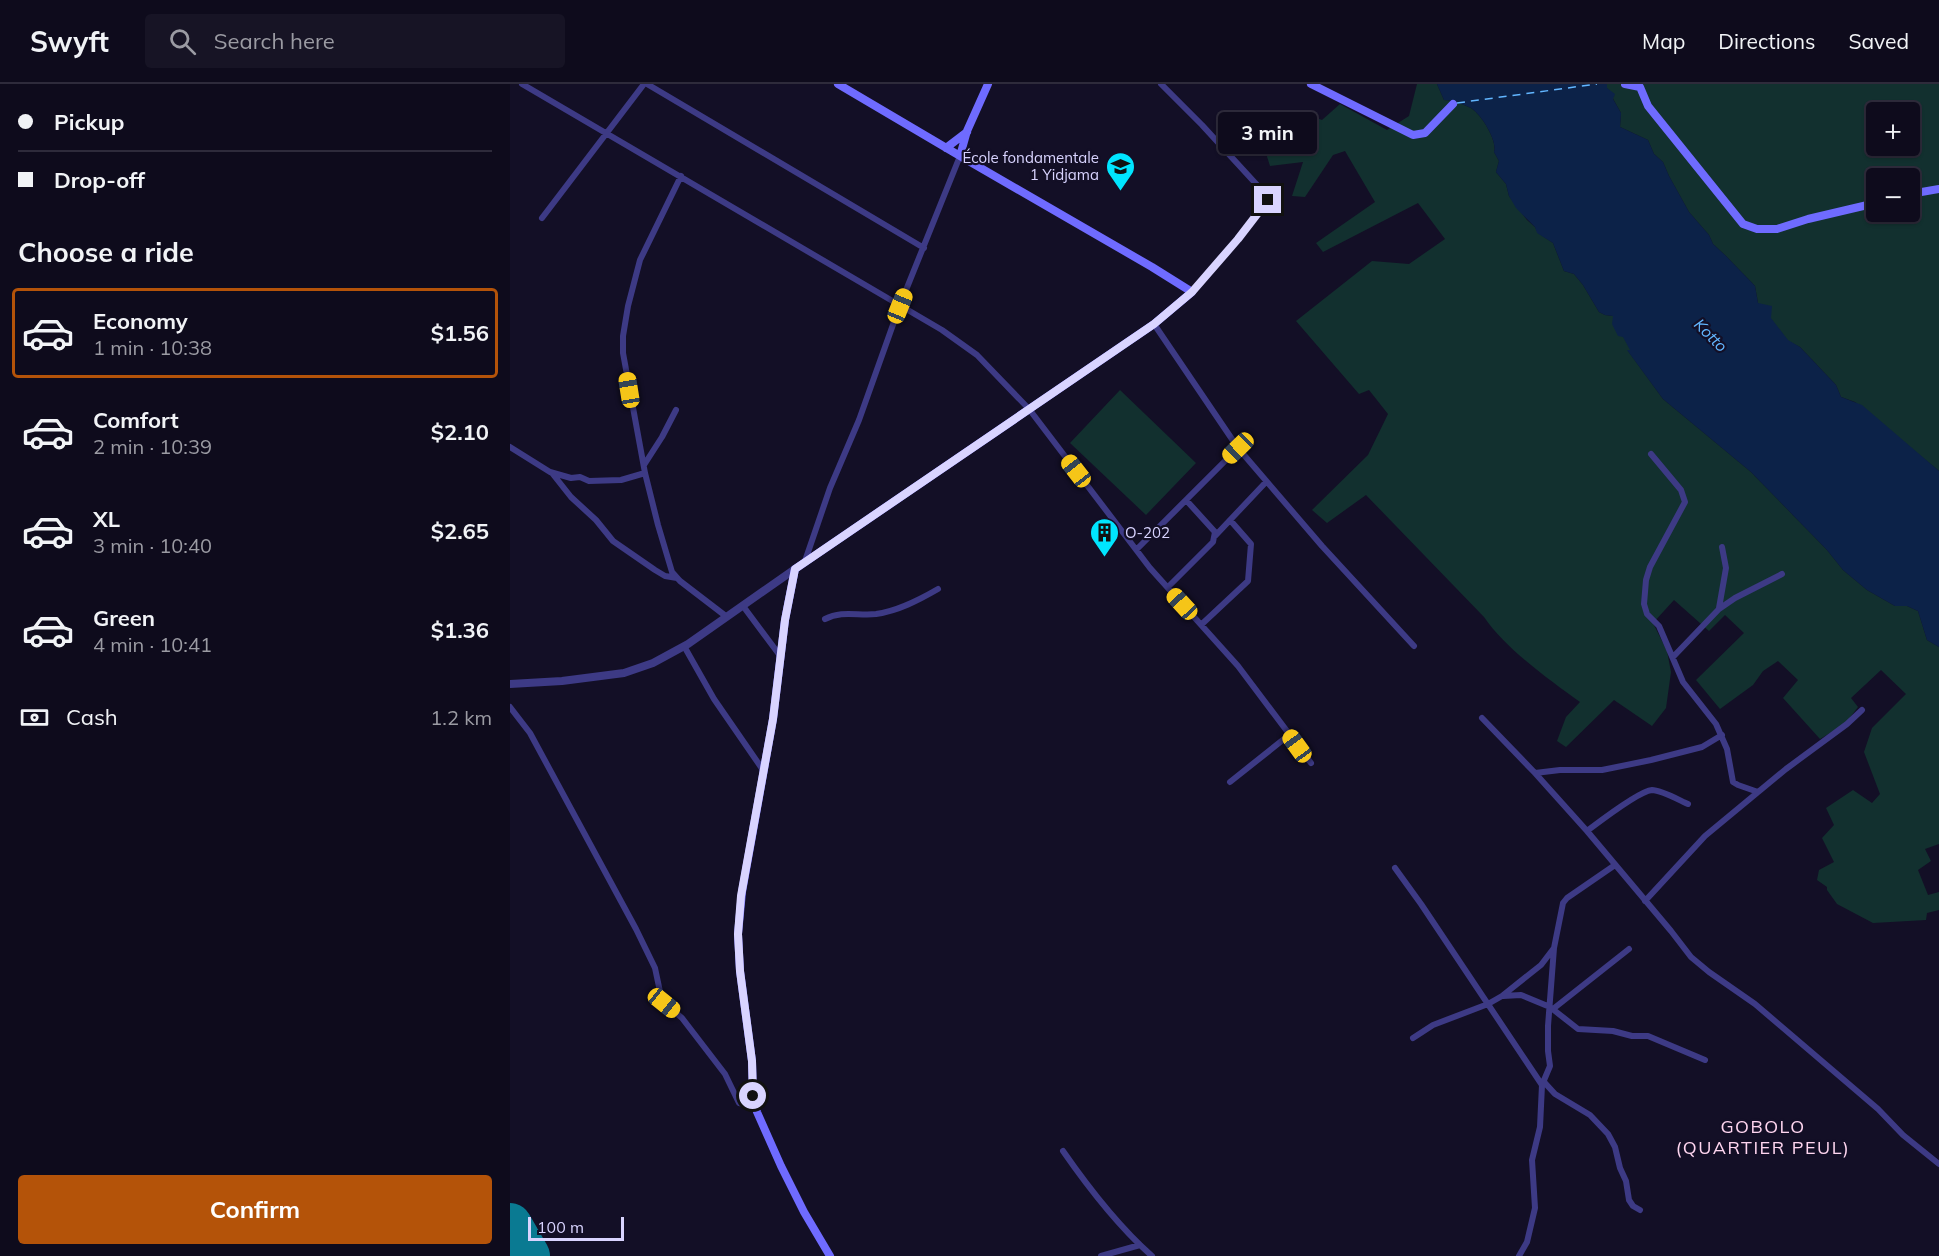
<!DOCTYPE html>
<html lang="en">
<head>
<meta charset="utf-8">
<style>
  :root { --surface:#0e0b1c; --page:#171425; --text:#f1f3f6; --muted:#9b9ba3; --line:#2e2b3b; --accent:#b45309 }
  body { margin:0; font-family:Mulish,sans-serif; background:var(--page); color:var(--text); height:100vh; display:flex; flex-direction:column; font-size:22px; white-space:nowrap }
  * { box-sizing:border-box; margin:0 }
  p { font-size:20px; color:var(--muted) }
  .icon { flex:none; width:33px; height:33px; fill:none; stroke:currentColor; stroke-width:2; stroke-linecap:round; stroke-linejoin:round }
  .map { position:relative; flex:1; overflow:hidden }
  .details { display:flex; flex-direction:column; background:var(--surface); width:510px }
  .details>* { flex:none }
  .top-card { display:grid; align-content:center; height:132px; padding:0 18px; background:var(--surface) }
  .tools { position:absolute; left:1356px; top:18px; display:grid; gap:12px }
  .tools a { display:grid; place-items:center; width:54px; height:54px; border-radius:6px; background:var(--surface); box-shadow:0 2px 4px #0004,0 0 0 2px var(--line); font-size:30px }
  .scale { position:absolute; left:18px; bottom:15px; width:96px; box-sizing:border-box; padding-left:6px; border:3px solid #d9d4ff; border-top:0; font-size:16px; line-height:21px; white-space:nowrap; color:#d9d4ff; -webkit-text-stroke:4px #130f26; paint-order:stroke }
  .end { position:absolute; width:27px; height:27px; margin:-14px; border:8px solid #d9d4ff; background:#111; box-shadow:0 0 0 3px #111 }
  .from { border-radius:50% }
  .bubble { position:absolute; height:42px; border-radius:6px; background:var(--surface); box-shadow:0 2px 4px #0004,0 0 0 2px var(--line); font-size:20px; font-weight:700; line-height:42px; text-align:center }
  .car { position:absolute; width:18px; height:36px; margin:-18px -9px; border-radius:8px; box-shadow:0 0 4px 2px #0007; background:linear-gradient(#f5c518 24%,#345 0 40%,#f5c518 0 76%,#345 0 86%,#f5c518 0) }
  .top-card b { display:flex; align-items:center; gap:21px; height:57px; font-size:22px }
  .top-card b+b { border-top:2px solid var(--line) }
  .top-card i { width:15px; height:15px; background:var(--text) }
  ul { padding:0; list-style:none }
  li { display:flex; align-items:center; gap:18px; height:90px; margin:0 12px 9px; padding:0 6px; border:3px solid transparent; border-radius:6px }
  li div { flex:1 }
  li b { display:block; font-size:22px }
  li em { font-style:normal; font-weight:700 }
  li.current { border-color:var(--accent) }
  li>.icon { width:54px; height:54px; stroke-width:1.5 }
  h2 { padding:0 18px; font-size:27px; line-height:72px }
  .pay { display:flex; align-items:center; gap:15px; height:66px; padding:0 18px; font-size:22px }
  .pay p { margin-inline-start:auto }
  .cta { display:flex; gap:12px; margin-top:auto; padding:12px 18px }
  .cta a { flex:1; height:69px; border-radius:6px; background:var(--accent); color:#fff; font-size:24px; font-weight:700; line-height:69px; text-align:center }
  header { display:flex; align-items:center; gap:36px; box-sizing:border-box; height:84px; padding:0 30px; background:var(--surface); border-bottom:2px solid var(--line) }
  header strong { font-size:28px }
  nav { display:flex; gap:33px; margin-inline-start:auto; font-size:21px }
  .search { width:420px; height:54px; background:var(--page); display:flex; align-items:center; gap:15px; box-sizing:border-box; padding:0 21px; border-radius:6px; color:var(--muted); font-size:22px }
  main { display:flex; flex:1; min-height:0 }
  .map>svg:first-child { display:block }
</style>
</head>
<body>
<header>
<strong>Swyft</strong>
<div class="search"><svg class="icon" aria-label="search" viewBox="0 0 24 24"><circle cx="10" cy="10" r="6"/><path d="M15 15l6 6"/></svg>Search here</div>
<nav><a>Map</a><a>Directions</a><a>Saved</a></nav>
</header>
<main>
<section class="details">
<div class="top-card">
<b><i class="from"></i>Pickup</b>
<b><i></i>Drop-off</b>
</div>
<h2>Choose a ride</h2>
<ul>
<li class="current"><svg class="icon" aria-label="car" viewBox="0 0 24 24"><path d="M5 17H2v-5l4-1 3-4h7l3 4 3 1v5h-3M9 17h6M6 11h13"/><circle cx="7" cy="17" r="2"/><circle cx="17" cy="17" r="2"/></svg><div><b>Economy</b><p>1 min · 10:38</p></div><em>$1.56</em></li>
<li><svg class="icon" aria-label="car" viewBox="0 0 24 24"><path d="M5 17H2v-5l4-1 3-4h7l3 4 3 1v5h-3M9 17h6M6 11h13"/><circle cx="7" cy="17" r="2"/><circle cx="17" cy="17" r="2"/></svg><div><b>Comfort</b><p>2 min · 10:39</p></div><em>$2.10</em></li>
<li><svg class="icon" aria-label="car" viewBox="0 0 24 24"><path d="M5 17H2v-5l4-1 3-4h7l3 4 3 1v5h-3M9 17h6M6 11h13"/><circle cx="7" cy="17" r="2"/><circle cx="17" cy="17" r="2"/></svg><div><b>XL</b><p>3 min · 10:40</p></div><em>$2.65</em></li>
<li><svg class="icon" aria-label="car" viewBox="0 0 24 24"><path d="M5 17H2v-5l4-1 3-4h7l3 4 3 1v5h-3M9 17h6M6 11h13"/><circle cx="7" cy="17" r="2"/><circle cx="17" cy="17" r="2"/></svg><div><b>Green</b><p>4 min · 10:41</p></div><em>$1.36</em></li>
</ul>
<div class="pay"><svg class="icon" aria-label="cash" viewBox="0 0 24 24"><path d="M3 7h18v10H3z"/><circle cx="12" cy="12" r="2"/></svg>Cash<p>1.2 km</p></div>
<div class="cta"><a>Confirm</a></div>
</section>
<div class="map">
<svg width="1429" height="1172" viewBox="0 0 1429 1172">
  <rect width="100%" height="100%" fill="#130f26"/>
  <!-- green -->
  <path fill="#12302f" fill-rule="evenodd" d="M907,0H927L934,16C943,16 952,20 961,24C971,30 988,57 984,68L989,77L986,88L996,100L999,112L1017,136L1025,143L1028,149L1043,159L1054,187L1064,190L1073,201L1089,228L1095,231L1103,232L1121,266L1118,267L1153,315L1241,388L1317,466L1333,486L1357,506L1385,522H1397L1408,527L1417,556L1429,563V760L1415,765L1421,777L1408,786L1418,811L1429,808V826L1417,829L1416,836L1363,839L1327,820L1317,806V803L1307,796L1309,786L1324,778L1312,754L1324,741L1316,724L1343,706L1362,719L1370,710L1354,668L1362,644L1396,610L1371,586L1341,614L1348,623L1335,640L1310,655L1273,614L1288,596L1268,577L1253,587L1243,601L1210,625L1186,596L1234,549L1215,531L1199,547L1164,516L1143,539L1157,567L1161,588L1156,624L1142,642L1104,616L1056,663L1047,657L1056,633L1070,618C1038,595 996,565 974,533L856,411L817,439L802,426L858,371L878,330L859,306L849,310L786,237L862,177L899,180L935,155L908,119L813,168L806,159L865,118L835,67L823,71L795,113L782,112L793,78L760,82L754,63L796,30L812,36L830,20L877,46L899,32Z
    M1097,0H1429V387L1345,318L1331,313L1326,301L1290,263L1278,257L1248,219L1245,202L1216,172L1203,160L1199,151L1179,128L1159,92L1153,78L1144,70L1138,56L1110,43L1111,29L1097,4ZM1366,28H1400V62H1366ZM1366,94H1400V128H1366Z
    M610,306L686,379L636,431L560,359Z"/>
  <!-- water -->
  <path fill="#0c2248" d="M927,0H1097V4L1105,10L1103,15L1111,29L1110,43L1138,56L1144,70L1153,78L1159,92L1179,128L1199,151L1203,160L1216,172L1245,202L1248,219L1262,222L1261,234L1278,256L1290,263L1326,301L1331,313L1352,321L1429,387V563L1417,556L1408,527L1397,522H1385L1357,506L1333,486L1317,466L1241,388L1153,315L1117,266H1120L1113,253L1108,252L1102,240L1103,232L1095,231L1089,228L1073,201L1064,190L1054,187L1043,159L1027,149L1025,143L1006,124L999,112L996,100L986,88L989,77L984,68C988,57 971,30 961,24C952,20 943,16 934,16Z"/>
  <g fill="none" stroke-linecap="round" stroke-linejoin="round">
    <!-- ferry -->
    <path stroke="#62b6ff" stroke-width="1.5" stroke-dasharray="8 6" stroke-linecap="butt" d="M947,19L1087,0"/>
    <!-- runway -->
    <path stroke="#0a7a92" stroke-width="44" d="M0,1141L18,1172"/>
    <!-- minor -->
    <path stroke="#3d3a85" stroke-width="6" d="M12,0L432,246L467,271L519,325L640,484L728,582L801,679
      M137,0L414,164
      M651,0L692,41L759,114L728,155L682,208
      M171,92L130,176L118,222L113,252V269L135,389L148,441L162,488L170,497L217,533
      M32,134L134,0
      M644,240L728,364L812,462L904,562
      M0,363L40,388L61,394L70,393L79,397L111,396L135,389
      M1141,370L1171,406L1175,418L1140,483L1136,496L1134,520L1137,530L1149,542L1173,598L1206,640L1217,665L1223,698L1228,701L1248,708
      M134,381L152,353L166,326
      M42,389L61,413L86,436L103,457L145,486L155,492L167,494
      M705,452L756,398
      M627,465L728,364
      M295,477L320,404L349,336L390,221L450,72
      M658,503L703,458L705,448L676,416
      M233,522L271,573
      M1209,524L1216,484L1212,463
      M315,535C332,526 348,532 366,530C388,527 409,516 428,505
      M692,540L738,497L741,460L720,436
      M174,562L204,615L253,686
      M1163,573L1209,525L1225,514L1272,490
      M0,623L20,649L126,845L145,884L152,917L172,934L215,990L229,1019L238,1021L243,1016
      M972,634L1025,689L1077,747L1161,847L1181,873L1199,888L1245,920L1368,1025L1393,1051L1429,1080
      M1025,689L1050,686H1092L1141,676L1192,663L1212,651
      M720,698L779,651
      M1077,747C1089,738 1129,707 1142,706C1151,706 1169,716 1178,720
      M885,784L911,820L1032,1001
      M1135,817L1195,752L1276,685L1337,640L1352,626
      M993,912L1011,911L1040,923L1068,945L1103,947L1122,952H1138L1195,976
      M1043,925L1119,865
      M903,954L923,941L978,920L992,912L1031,881L1044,864L1053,819L1057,814L1105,781
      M1034,998L1045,1010L1080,1031L1098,1050L1105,1063L1110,1084L1116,1097L1119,1116L1123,1122L1130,1126
      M553,1067C578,1103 609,1143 642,1172
      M591,1172L630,1161
      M1009,1172L1017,1158L1025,1124L1022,1076L1030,1043L1032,1001L1040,982L1038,967V942L1044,864"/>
    <!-- tertiary -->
    <path stroke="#3d3a85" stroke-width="8" d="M0,600L52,597L114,589L143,579L178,560L285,485"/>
    <!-- secondary -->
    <path stroke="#6f6bff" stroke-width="8" d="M801,0L903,51L915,49L943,20
      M1115,0L1130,3L1138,22L1233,140L1247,145H1267L1298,135L1366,119
      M436,64L457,48
      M450,72L457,47L478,0
      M1400,110L1429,105
      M320,1172L294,1128L271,1082L247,1028L243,1012L242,977L230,887L228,850L232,808L263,635L275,536L285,485L644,240L682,208L642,183L450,72L328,0"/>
  </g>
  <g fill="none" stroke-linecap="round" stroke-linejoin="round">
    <!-- route -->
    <path stroke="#d9d4ff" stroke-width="8" d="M243,1012L242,977L230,887L228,850L231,812L263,635L275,536L285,485L644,240L682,208L728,155L758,116"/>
  </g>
  <!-- icons -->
  <defs>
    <symbol id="school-pin" viewBox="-11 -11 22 30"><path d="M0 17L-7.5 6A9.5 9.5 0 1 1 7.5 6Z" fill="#00e5ff" stroke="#130f26"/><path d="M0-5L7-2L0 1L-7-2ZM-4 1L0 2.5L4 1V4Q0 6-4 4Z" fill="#111"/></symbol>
    <symbol id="building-pin" viewBox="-11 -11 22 30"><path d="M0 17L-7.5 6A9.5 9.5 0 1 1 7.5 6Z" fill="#00e5ff" stroke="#130f26"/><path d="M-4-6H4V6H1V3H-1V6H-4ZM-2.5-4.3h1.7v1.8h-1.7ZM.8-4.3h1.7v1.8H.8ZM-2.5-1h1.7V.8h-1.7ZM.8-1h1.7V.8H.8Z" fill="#111"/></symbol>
  </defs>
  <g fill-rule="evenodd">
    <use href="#school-pin" x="594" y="66" width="33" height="45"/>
    <use href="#building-pin" x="578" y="432" width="33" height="45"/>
  </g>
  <g text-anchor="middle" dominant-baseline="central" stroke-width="4.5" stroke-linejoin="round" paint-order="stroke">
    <!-- poi labels -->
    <g font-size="15" fill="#d9d4ff" stroke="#130f26" text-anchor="end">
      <text x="589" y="73">École fondamentale<tspan x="589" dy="17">1 Yidjama</tspan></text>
      <text x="615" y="448" text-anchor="start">O-202</text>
    </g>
    <!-- water labels -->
    <g font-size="16" font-style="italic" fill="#62b6ff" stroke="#130f26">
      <text transform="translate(1201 251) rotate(45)">Kotto</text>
    </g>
    <!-- quarter labels -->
    <g font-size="18" letter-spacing="1.5" fill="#ffd6f0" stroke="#130f26">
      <text x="1253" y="1042">GOBOLO<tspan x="1253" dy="21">(QUARTIER PEUL)</tspan></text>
    </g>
  </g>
</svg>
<div class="tools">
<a>+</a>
<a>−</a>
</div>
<div class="scale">100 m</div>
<i class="end from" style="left:243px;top:1012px"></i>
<i class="end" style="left:758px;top:116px"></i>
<div class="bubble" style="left:708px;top:28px;width:99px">3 min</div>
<i class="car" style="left:390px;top:222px;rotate:22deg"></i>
<i class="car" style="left:119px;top:306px;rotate:351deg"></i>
<i class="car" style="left:728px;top:364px;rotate:226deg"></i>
<i class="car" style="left:566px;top:387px;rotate:322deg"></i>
<i class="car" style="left:672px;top:520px;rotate:317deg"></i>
<i class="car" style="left:787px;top:662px;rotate:324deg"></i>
<i class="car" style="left:154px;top:919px;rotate:129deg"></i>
</div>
</main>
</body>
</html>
